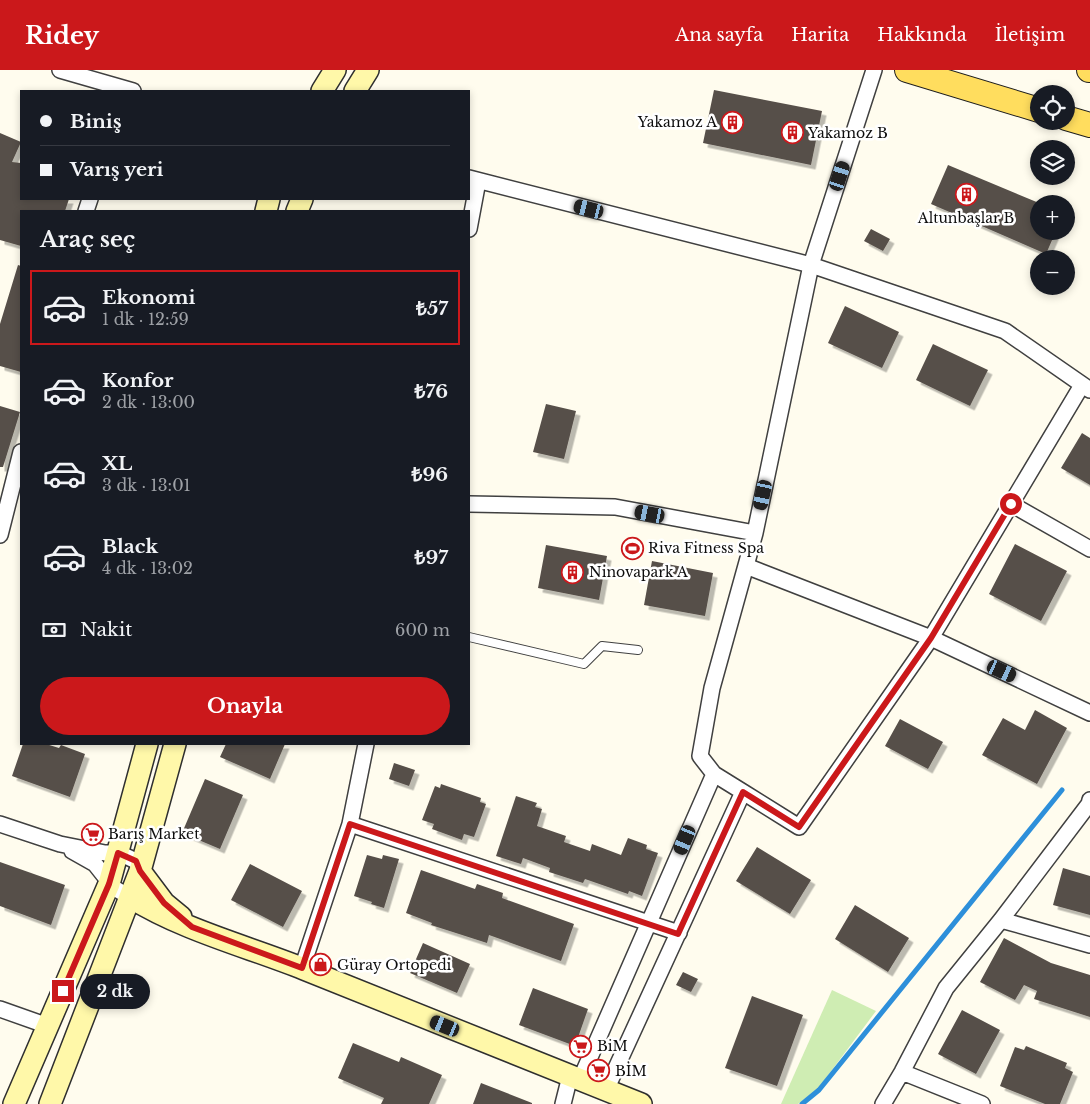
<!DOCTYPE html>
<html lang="tr">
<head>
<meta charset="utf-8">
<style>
  :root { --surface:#171b24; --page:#20242c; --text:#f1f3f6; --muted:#9ea1a6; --line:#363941; --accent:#cb181b }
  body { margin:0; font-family:"Libre Baskerville",serif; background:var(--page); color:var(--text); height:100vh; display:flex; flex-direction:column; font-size:19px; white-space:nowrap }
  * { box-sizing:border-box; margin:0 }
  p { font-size:16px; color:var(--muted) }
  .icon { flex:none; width:28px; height:28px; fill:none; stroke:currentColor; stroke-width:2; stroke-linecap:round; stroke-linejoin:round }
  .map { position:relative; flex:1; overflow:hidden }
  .details { position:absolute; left:20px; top:140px; width:450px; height:535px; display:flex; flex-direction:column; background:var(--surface); border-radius:0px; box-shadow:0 2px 8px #0003 }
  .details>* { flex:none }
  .guide { position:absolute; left:20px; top:20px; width:450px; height:110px; border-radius:0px; box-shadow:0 2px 8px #0003; display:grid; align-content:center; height:110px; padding:0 20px; background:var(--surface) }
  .fabs { position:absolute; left:1030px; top:15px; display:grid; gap:10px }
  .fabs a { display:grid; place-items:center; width:45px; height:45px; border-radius:50%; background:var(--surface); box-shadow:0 2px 8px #0003; font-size:25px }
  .end { position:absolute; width:22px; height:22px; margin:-11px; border:6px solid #cb181b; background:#fff; box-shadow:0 0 0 2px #fff }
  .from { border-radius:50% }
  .bubble { position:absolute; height:35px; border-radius:18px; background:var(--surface); box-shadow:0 2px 8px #0003; font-size:16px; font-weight:700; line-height:35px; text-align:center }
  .car { position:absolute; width:15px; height:30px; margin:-15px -8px; border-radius:6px; box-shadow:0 0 4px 1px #0007; background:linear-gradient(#222 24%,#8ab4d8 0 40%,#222 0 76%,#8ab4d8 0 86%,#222 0) }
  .guide b { display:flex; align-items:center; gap:18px; height:48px; font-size:19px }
  .guide b+b { border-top:1px solid var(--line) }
  .guide i { width:12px; height:12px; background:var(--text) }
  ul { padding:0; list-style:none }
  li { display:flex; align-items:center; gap:15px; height:75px; margin:0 10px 8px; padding:0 10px; border:2px solid transparent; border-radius:0px }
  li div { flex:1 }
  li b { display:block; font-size:19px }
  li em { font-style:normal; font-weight:700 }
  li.on { border-color:var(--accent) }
  li>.icon { width:45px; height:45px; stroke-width:1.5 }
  h2 { padding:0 20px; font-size:22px; line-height:60px }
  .pay { display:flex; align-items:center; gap:12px; height:55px; padding:0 20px; font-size:19px }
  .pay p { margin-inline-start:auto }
  .primary-button { display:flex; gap:10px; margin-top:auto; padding:10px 20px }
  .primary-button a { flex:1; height:58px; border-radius:30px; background:var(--accent); color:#fff; font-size:20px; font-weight:700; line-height:58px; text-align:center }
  header { display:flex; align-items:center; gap:30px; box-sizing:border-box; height:70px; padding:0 25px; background:var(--accent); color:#fff }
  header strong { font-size:24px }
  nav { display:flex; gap:28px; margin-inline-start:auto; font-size:18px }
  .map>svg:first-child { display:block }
</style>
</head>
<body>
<header>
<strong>Ridey</strong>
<nav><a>Ana sayfa</a><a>Harita</a><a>Hakkında</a><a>İletişim</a></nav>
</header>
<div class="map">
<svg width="1090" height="1034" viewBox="0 0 1090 1034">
  <defs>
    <filter id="shadow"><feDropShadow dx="4.5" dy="4.5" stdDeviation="0" flood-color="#0004"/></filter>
  </defs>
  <rect width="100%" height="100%" fill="#fffcee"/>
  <!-- green -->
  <path fill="#cfedb3" d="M832,920L876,941L817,1020L798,1034H781Z"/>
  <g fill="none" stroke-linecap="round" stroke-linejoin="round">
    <!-- stream -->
    <path stroke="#2d8fda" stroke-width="5" d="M802,1034L819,1020L1062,720"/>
  </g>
  <!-- building -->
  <path fill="#574f49" filter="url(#shadow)" d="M714,20L822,41L811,95L703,73Z
    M0,63L21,72L12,92L21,93V129H69L65,141H21V176L0,170Z
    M948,95L1039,133V161H1056L1046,184L931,134Z
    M871,159L890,169L883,181L864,171Z
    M18,195L21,196V302L0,296V254Z
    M845,236L899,262L882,298L828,273Z
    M933,274L988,300L970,336L916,310Z
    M546,334L576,341L564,389L533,382Z
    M0,336L20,342L3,397H0Z
    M1082,363L1090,368V415L1061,398Z
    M1015,474L1067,501L1041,551L989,524Z
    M546,475L607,486L599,530L538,518Z
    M652,491L713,503L705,546L644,535Z
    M1035,640L1067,658L1037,714L982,685L1003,648L1025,660Z
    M900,649L943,672L928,699L885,676Z
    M23,674H46L59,678L61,675L85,684L70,727L12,706Z
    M226,674H285L270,709L220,687Z
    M394,693L415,700L409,716L389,709Z
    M205,709L243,725L220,779L182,763Z
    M441,714L481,728L480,732L486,734L474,767L464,764L462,770L432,759L434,754L422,750L435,716L440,718Z
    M516,726L537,733L535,737L542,739L537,756L566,766L564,772L590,781L592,774L621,785L628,768L647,775L646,779L658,783L642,826L629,821L628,824L585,809L583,813L549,802L550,798L523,788L521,794L496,786Z
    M757,777L811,810L790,844L736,811Z
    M367,785L382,789L383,785L399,789L384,838L371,834L372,832L354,826Z
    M0,792L65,815L51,855L0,836Z
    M250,794L302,821L283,857L231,830Z
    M1063,798L1090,806V845L1053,835Z
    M421,800L475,819L477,814L503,823L502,828L574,854L561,891L489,865L487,873L431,855L432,853L406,843Z
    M855,835L909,868L888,902L835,869Z
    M1004,868L1051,893L1090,905V947L1034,929L1037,921L1024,915L1015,930L980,912Z
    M423,873L470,894L457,923L410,903Z
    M683,902L698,909L691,922L676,915Z
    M533,918L588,939L575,976L519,955Z
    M752,926L803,945L777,1016L725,998Z
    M962,940L1000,960L976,1004L938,984Z
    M353,973L399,992L401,987L442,1005L429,1034H381L384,1028L338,1008Z
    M1026,976L1067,993L1065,998L1073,1002L1060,1034H1045L1000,1016L1015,977L1024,980Z
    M481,1013L532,1033V1034H473Z"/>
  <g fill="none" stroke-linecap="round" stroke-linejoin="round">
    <defs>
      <path id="lane" d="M469,567L584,594L602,576L638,580"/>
      <path id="street" d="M60,0L133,21
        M469,108L811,195L1005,261L1090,320
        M86,141L90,129
        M469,159L478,111
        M1082,315L931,568L1090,643
        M469,434L615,437L755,463
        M1011,434L1090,479
        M0,465L21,382
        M743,722L799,757L931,568L746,496
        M0,754L60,774L105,783H119L136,791L140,801
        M350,754L679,863
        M72,781L95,794L114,818L130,827
        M1001,850L1090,875
        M302,898L350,754L366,674
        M0,939L48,956
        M902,1002L982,1034
        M580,1010L714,704
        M606,1020L743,722L714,704L700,686L712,618L755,463L811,195L874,0
        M563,1034L570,1006
        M883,1034L902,1002L946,918L1001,850L1089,734L1090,730"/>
      <path id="secondary" d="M322,21L335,0
        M355,21L368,0
        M266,141L269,129
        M297,141L302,129
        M140,801L164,833L181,847
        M130,827C183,860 246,876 304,899C417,944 529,990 641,1034
        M14,1034L109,814L147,674
        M50,1034L140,801L175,674"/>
      <path id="primary" d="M907,0L1039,40
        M1089,0H1090
        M1066,48L1090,55"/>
    </defs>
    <!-- lane casing -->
    <use href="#lane" stroke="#404040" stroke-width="10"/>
    <!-- street casing -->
    <use href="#street" stroke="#404040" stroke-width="18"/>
    <!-- secondary casing -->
    <use href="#secondary" stroke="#2f2f2f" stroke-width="24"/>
    <!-- primary casing -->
    <use href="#primary" stroke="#1e1e1e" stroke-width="26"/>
    <!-- lane -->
    <use href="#lane" stroke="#fff" stroke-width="8"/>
    <!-- street -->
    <use href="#street" stroke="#fff" stroke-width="15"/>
    <!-- secondary -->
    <use href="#secondary" stroke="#fff8a9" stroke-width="21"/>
    <!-- primary -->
    <use href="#primary" stroke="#ffdd5e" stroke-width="24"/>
  </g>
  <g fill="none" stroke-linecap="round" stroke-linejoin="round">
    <!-- route -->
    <path stroke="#cb181b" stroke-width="6" d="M63,921L109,814L118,783L136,791L140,801L164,833L192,857L302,898L350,754L678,864L743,722L799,757L931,568L1011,434"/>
  </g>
  <!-- icons -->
  <defs>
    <symbol id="building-ring" viewBox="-11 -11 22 22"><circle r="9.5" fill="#fff" stroke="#cb181b" stroke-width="1.5"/><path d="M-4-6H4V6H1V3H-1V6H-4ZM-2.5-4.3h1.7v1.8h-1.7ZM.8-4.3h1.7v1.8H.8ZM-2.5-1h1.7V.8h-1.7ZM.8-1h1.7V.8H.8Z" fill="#cb181b"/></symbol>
    <symbol id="stadium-ring" viewBox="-11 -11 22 22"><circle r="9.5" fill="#fff" stroke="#cb181b" stroke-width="1.5"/><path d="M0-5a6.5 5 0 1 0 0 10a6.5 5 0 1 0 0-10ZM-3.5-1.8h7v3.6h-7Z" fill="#cb181b"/></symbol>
    <symbol id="supermarket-ring" viewBox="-11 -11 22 22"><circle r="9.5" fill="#fff" stroke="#cb181b" stroke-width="1.5"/><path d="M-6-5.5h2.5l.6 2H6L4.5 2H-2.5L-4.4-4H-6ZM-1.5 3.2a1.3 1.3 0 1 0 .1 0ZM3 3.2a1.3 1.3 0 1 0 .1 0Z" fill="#cb181b"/></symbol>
    <symbol id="shop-ring" viewBox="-11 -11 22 22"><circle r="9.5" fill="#fff" stroke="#cb181b" stroke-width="1.5"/><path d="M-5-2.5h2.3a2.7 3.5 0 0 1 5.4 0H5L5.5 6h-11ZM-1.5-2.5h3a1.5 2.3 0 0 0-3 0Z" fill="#cb181b"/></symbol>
  </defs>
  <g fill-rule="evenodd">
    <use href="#building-ring" x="720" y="40" width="25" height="25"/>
    <use href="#building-ring" x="780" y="50" width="25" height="25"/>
    <use href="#building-ring" x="954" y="112" width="25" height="25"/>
    <use href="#stadium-ring" x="620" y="466" width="25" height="25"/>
    <use href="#building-ring" x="560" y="490" width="25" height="25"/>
    <use href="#supermarket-ring" x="80" y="752" width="25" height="25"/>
    <use href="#shop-ring" x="308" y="882" width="25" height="25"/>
    <use href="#supermarket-ring" x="568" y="964" width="25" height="25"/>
    <use href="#supermarket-ring" x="586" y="988" width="25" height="25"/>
  </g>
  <g text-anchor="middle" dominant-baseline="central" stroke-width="5" stroke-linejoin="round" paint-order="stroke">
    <!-- poi labels -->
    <g font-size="14" fill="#0d0d0d" stroke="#fff" text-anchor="start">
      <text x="717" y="52" text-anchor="end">Yakamoz A</text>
      <text x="808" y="63">Yakamoz B</text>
      <text x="966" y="148" text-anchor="middle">Altunbaşlar B</text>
      <text x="648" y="478">Riva Fitness Spa</text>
      <text x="589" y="502">Ninovapark A</text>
      <text x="108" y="764">Barış Market</text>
      <text x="337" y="895">Güray Ortopedi</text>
      <text x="597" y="976">BiM</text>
      <text x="615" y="1001">BİM</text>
    </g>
  </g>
</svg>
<div class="fabs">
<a><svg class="icon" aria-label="locate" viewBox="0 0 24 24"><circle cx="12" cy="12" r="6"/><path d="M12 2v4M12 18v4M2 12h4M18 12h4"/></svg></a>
<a><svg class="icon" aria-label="layers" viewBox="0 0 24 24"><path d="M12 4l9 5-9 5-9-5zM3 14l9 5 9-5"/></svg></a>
<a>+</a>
<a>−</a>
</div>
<i class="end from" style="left:1011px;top:434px"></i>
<i class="end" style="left:63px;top:921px"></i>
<div class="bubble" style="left:80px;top:904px;width:70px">2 dk</div>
<i class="car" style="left:840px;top:106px;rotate:18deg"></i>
<i class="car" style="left:589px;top:139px;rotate:284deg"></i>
<i class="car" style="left:763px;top:425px;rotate:192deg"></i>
<i class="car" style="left:650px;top:444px;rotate:281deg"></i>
<i class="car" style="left:1002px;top:601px;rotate:115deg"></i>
<i class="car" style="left:685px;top:770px;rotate:203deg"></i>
<i class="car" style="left:445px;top:956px;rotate:292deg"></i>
<div class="guide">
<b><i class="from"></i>Biniş</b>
<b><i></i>Varış yeri</b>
</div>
<section class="details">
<h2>Araç seç</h2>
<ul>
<li class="on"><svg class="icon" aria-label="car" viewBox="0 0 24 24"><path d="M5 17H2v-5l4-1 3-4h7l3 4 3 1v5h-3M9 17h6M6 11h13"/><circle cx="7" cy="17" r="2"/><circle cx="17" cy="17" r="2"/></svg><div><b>Ekonomi</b><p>1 dk · 12:59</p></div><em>₺57</em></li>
<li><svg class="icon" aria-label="car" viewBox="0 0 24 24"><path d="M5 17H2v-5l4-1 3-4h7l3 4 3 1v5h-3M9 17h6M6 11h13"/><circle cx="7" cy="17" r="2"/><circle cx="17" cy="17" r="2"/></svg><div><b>Konfor</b><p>2 dk · 13:00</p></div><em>₺76</em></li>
<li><svg class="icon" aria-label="car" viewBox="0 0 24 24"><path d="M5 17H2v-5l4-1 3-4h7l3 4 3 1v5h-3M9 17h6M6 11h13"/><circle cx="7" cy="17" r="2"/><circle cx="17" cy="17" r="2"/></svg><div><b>XL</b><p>3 dk · 13:01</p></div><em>₺96</em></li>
<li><svg class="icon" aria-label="car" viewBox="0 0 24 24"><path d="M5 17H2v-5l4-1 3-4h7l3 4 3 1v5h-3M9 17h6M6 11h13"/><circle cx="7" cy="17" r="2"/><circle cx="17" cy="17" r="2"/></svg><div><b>Black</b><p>4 dk · 13:02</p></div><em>₺97</em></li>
</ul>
<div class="pay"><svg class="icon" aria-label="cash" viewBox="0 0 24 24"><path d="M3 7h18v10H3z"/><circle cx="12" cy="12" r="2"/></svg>Nakit<p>600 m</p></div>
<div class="primary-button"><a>Onayla</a></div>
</section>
</div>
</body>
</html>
